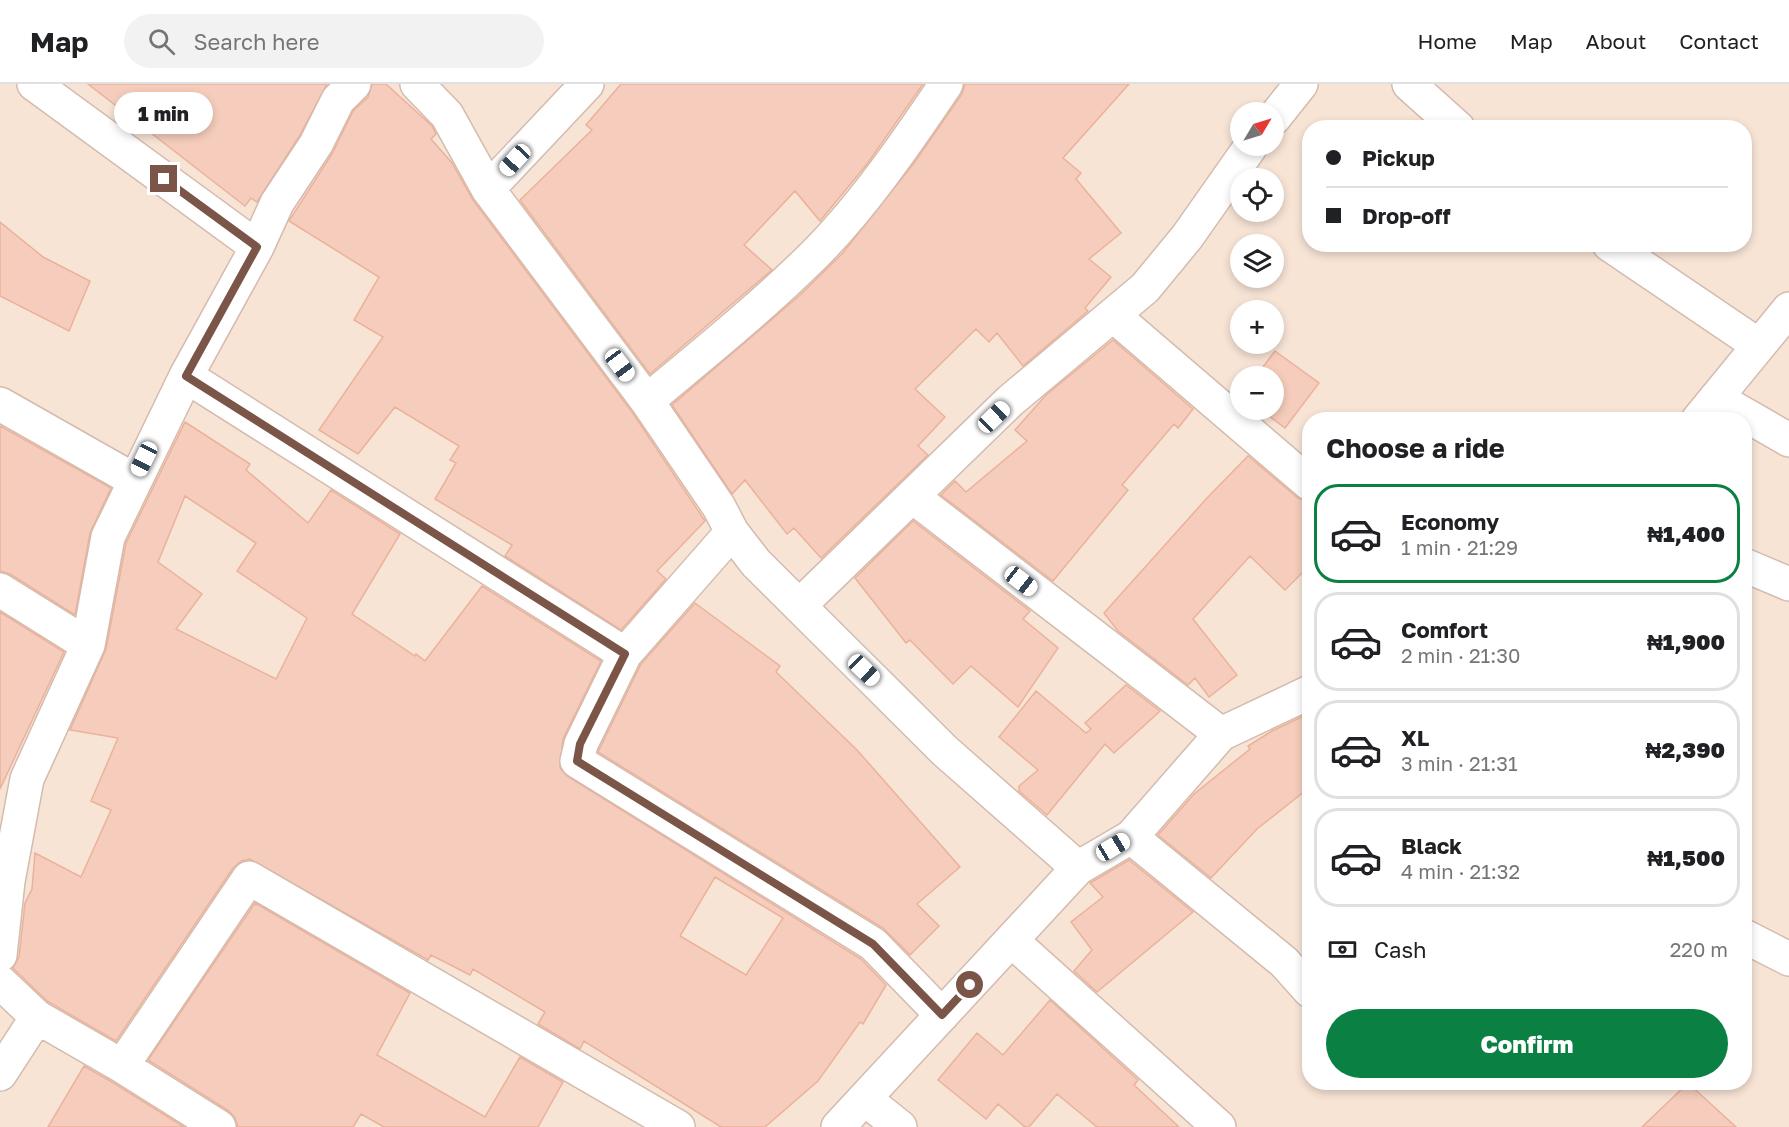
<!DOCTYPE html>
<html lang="en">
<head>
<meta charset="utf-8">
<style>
  :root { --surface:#fff; --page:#f2f2f2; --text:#202124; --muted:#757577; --line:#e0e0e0; --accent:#0b8043 }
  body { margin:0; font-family:"Golos Text",sans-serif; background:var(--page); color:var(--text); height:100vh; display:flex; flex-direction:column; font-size:22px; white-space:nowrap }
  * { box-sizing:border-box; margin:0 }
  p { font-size:20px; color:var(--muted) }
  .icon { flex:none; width:33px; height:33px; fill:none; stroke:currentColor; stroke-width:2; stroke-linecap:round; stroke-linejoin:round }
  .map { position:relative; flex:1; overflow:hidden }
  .details { position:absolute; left:1302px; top:328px; width:450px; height:678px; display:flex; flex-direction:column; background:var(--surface); border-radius:24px; box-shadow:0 3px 9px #0003 }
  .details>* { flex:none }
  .hud { position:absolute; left:1302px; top:36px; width:450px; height:132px; border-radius:24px; box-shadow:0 3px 9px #0003; display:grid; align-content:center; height:132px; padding:0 24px; background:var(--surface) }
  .needle { width:39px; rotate:52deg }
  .buttons { position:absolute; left:1230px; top:18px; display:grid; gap:12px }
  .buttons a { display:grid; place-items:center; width:54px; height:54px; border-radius:50%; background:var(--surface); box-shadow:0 3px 9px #0003; font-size:30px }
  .end { position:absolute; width:27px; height:27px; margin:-14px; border:8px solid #7b5548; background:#fff; box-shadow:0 0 0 3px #fff }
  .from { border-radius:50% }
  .bubble { position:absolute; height:42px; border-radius:21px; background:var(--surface); box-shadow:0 3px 9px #0003; font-size:20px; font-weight:800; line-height:42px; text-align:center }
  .car { position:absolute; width:18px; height:36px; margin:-18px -9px; border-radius:8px; box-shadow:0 0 4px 2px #0007; background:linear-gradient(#fff 24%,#345 0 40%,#fff 0 76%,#345 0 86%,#fff 0) }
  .hud b { display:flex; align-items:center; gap:21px; height:57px; font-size:22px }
  .hud b+b { border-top:2px solid var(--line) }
  .hud i { width:15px; height:15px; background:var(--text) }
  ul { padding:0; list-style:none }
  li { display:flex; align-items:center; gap:18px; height:99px; margin:0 12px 9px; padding:0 12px; border:3px solid var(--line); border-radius:24px }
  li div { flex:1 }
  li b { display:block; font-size:22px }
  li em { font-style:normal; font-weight:800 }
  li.active { border-color:var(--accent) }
  li>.icon { width:54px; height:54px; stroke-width:1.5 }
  h2 { padding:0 24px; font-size:27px; line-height:72px }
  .pay { display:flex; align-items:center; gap:15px; height:66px; padding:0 24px; font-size:22px }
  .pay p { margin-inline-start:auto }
  .button { display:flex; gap:12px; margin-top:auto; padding:12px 24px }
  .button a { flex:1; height:69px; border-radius:36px; background:var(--accent); color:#fff; font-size:24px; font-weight:800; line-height:69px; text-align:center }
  header { display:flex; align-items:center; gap:36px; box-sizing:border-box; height:84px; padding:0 30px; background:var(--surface); border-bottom:2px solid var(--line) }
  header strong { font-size:28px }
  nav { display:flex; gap:33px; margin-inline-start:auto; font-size:21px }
  .search { width:420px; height:54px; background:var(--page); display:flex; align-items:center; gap:15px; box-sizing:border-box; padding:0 21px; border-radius:33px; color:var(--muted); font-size:22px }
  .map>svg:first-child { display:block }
</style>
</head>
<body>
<header>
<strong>Map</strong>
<div class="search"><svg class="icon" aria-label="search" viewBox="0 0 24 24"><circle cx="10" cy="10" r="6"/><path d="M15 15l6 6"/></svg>Search here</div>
<nav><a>Home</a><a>Map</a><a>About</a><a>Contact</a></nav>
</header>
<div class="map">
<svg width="1789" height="1043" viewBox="0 0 1789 1043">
  <rect width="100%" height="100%" fill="#fef3e7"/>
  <!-- residential -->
  <path fill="#f7e4d5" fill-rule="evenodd" d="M0,0H1789V1043H0ZM1240,28H1274V62H1240ZM1310,44H1744V160H1310ZM1240,94H1274V128H1240ZM1240,160H1274V194H1240ZM1240,226H1274V260H1240ZM1240,292H1274V326H1240ZM1310,336H1744V999H1310Z"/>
  <!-- building -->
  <path fill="#f6cdbc" stroke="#ebb19b" stroke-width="1.5" fill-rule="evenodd" d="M88,0H327L300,51L257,118L251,114L245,122Z
    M372,0H386L432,42L436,50L431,55L452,79L473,116L632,328L705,437L657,487L666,495L621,546L505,472L512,461L435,415L456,379L450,376L459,362L395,323L358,370L319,346L383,253L354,236L379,193L289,137L332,70L353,27L368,13Z
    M621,0H923L867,80L820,137L795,107L744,161L772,186L650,290L520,116L592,46L586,41Z
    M965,0H1129L1063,74L1081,89L1076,95L1121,149L1089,175L1111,193L1085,224L1088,227L1023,282L997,249L989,258L976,245L915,305L945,333L918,362L928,371L821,474L794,444L787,450L745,396L732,410L672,321L800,211L842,170L914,79L962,10Z
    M0,138L43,173L90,197L69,247L0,212Z
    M1113,256L1193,325L1178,344L1174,340L1122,401L1128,406L1053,497L941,411L955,397L966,408L1027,357L1015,346L1046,311Z
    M1275,267L1319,299L1285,344L1261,326H1274V292H1256Z
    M185,338L250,380L246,386L308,439L331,406L400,450L352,530L415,572L416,570L425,577L482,502L601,577L563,655L560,684L567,692L861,875L886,901L863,940L860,938L818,997L765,1043H721L584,957L580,965L538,940L545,928L473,885L470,891L431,871L428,876L250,775L241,777L233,784L116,957L47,917L13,884L19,873L25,819L32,805L35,769L81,793L111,726L91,717L118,654L70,646L106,565L126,459ZM185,412L256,459L237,487L307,534L276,595L176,545L202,510L158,478ZM715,793L783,834L746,891L680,852Z
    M0,342L111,404L90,449L75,531L10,490L0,487Z
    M1248,372L1298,414L1310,418V481L1285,506L1250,472L1193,535L1237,591L1209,613L1195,594L1188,601L1118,547L1104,529L1207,414Z
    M913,437L1030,527L1023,535L1058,564L1018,623L971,582L953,600L910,556L906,559L855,494Z
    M695,519L780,582L776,588L857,666L960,783L917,820L939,842L910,871L883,844L598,668L641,580Z
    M0,528L64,568L0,705Z
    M1126,601L1160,627L1114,669L1105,660L1047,731L1019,707V702L1038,686L999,653L1036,607L1086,649L1091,645L1085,639Z
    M1310,629V703L1257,745L1211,794L1158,751L1194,710L1250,665L1248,662L1272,647Z
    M1129,776L1193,828L1097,908L1074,887L1092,866L1071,838L1103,813L1090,799Z
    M255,819L410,909L377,971L485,1033L520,973L563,998L538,1043H384L361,1030L353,1043H238L235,1034L229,1027L148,976Z
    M1050,916L1138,996L1134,1001L1179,1043H1097L1057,1010L1029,1043H1025L998,1020L986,1035L938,996L977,949L1003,971Z
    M84,982L112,998L184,1043H48Z
    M1688,999L1736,1043H1642Z"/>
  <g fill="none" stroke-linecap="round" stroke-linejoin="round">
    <defs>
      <path id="minor" d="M34,0L257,163
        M417,0L447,31L488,105L647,317L719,423L732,448L756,479L945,667L1078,784
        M1409,0L1458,44
        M1274,34L1301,0
        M488,105L587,0
        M1609,160L1758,261
        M1114,232L1310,400
        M186,292L625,570
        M1716,314L1789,356
        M647,317C702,271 758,226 809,176C859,128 907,58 946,0
        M0,320L134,396
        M913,413L1221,650
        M732,448L625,570L581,660L577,677L873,860L942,931
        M1744,481L1789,500
        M0,506L88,561
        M799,522L1010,317L1145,204L1187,153L1251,62
        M1131,753L1284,878L1310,907
        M1744,852L1789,875
        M1012,857L1219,1043
        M0,871L8,797L27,695L88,561L108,453L186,292L257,163L277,119L316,60L338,16L354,0
        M0,898L37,933L0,990
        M37,933L122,982L219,1043
        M122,982L249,794L678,1043
        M865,1015L900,1043"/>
      <path id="tertiary" d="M1698,336L1789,225
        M838,1043L1078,784L1131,753L1221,650L1310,608"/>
    </defs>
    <!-- minor casing -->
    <use href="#minor" stroke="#d4bbae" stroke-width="36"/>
    <!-- tertiary casing -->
    <use href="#tertiary" stroke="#d4bbae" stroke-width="36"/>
    <!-- minor -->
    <use href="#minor" stroke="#fff" stroke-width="33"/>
    <!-- tertiary -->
    <use href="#tertiary" stroke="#fff" stroke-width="33"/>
  </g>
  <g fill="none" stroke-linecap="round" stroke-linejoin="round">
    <!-- route -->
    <path stroke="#7b5548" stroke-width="8" d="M164,95L257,163L186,292L625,570L580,660L577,677L873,860L942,931L970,901"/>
  </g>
</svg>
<div class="buttons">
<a><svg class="needle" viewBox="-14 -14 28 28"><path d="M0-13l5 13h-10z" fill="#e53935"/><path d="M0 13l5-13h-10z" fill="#757577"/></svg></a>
<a><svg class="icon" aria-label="locate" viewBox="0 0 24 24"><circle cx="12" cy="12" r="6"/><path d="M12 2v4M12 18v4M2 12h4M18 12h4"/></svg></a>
<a><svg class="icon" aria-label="layers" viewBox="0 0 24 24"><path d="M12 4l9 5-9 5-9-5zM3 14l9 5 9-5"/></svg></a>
<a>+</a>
<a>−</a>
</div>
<i class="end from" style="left:970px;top:901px"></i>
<i class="end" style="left:164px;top:95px"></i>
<div class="bubble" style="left:114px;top:8px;width:99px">1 min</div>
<i class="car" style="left:515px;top:76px;rotate:223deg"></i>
<i class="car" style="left:620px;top:281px;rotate:143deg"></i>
<i class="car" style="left:994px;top:333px;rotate:46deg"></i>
<i class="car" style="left:144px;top:375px;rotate:206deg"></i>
<i class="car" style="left:1021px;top:497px;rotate:128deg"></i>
<i class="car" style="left:864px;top:586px;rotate:134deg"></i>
<i class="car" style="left:1113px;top:763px;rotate:59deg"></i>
<div class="hud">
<b><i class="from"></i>Pickup</b>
<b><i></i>Drop-off</b>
</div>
<section class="details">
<h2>Choose a ride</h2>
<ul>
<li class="active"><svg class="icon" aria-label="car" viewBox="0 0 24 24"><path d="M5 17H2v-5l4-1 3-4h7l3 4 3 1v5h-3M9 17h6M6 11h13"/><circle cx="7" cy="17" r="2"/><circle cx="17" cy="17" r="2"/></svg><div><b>Economy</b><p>1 min · 21:29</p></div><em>₦1,400</em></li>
<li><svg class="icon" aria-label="car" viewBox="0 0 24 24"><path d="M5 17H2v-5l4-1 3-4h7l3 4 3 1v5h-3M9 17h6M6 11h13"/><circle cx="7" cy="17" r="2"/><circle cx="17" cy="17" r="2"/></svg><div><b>Comfort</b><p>2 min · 21:30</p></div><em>₦1,900</em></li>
<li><svg class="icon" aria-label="car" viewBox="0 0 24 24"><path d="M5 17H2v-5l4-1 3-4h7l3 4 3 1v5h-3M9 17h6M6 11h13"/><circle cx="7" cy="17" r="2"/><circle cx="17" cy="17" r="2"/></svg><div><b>XL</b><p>3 min · 21:31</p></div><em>₦2,390</em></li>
<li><svg class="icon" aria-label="car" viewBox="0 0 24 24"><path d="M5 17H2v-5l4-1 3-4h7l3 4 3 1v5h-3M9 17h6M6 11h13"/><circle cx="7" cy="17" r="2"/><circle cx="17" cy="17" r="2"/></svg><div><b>Black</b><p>4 min · 21:32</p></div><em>₦1,500</em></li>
</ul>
<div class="pay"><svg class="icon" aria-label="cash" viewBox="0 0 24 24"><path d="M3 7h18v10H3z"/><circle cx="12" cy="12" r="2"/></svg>Cash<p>220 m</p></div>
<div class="button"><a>Confirm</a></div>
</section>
</div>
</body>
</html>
